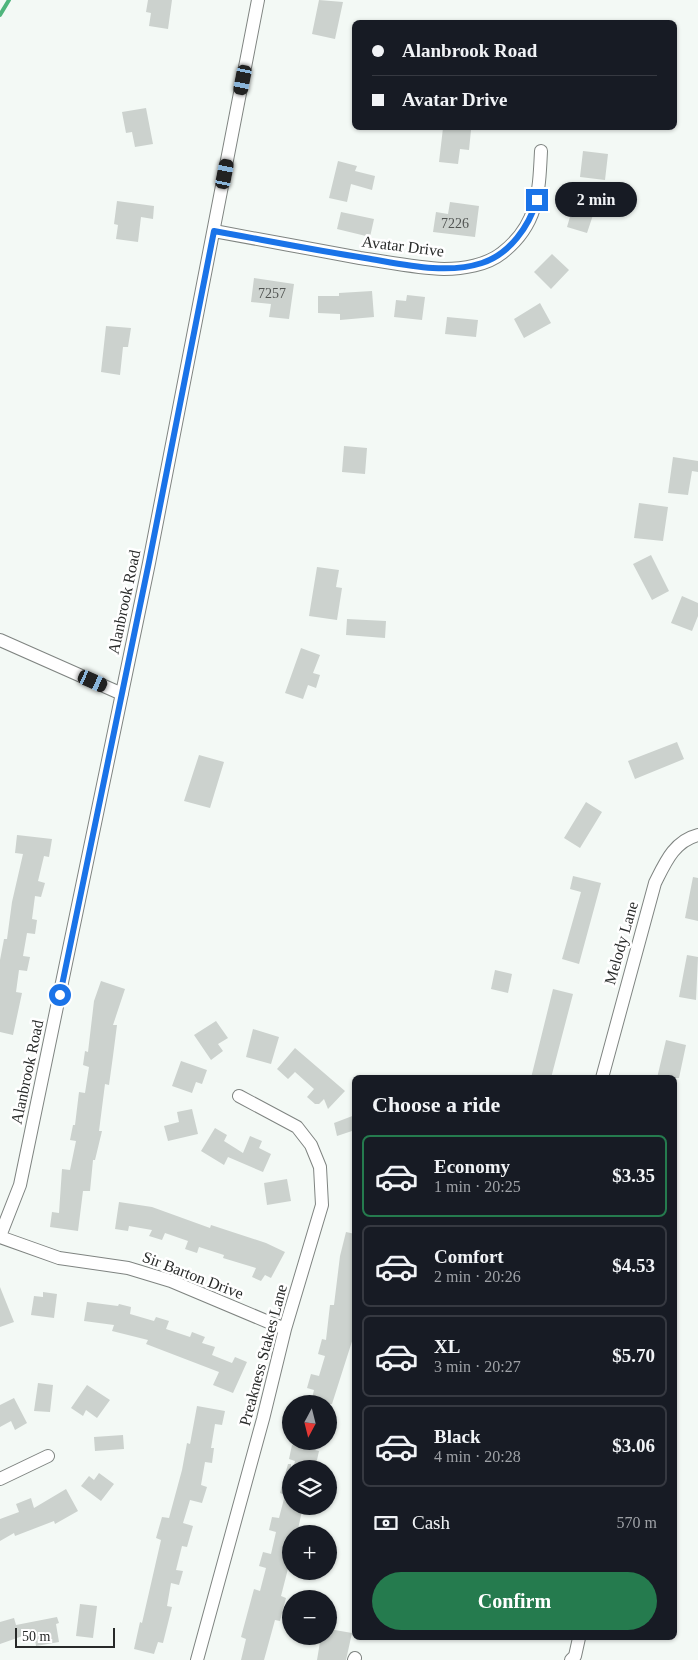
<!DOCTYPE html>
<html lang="en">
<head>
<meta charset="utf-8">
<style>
  :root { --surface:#171b24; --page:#20242c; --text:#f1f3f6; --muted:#9ea1a6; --line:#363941; --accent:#257b4e }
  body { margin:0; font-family:"Times New Roman",serif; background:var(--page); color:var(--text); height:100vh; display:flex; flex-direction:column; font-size:19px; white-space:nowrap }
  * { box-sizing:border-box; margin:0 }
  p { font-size:16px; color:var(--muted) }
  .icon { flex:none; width:28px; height:28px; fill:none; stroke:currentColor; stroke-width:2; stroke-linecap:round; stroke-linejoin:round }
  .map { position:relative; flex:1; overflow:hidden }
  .sheet { position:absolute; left:352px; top:1075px; width:325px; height:565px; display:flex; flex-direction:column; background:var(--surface); border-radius:8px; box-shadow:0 1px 4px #0004 }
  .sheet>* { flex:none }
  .guide { position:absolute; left:352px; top:20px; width:325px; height:110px; border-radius:8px; box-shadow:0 1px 4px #0004; display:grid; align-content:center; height:110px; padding:0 20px; background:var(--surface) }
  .needle { width:32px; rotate:187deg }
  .tools { position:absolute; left:282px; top:1395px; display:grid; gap:10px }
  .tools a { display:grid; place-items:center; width:55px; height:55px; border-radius:50%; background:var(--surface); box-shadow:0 1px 4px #0004; font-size:25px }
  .scale { position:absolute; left:15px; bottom:12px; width:100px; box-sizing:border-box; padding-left:5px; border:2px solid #282a29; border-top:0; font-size:14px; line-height:18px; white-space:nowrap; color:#282a29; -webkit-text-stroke:4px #fff; paint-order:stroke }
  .end { position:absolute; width:22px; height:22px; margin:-11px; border:6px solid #1a73e8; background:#fff; box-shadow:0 0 0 2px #fff }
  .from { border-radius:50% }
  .bubble { position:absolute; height:35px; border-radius:18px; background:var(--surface); box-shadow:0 1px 4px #0004; font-size:16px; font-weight:800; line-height:35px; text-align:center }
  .car { position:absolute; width:15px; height:30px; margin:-15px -8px; border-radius:6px; box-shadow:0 0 4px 1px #0007; background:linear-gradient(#222 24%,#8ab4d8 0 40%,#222 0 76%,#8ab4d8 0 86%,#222 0) }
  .guide b { display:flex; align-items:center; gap:18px; height:48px; font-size:19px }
  .guide b+b { border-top:1px solid var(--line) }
  .guide i { width:12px; height:12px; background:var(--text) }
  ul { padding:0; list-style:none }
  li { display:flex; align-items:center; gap:15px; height:82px; margin:0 10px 8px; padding:0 10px; border:2px solid var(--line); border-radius:8px }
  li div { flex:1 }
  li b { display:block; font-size:19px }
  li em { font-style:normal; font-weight:800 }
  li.current { border-color:var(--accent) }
  li>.icon { width:45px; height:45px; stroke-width:1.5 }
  h2 { padding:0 20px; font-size:22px; line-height:60px }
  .pay { display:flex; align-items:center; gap:12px; height:55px; padding:0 20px; font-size:19px }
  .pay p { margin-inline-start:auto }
  .button { display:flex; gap:10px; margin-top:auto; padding:10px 20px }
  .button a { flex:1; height:58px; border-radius:30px; background:var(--accent); color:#fff; font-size:20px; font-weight:800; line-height:58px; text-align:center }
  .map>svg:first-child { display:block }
</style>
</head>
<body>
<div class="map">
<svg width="698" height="1660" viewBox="0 0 698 1660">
  <rect width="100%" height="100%" fill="#f3f9f5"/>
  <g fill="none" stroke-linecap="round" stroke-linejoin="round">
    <!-- stream -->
    <path stroke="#4fb57c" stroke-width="4" d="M0,15L9,0"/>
  </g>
  <!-- building -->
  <path fill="#ccd2ce" d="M148,0H172L168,29L149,26L151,13L146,12Z
    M319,0L343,2L335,39L312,34Z
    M146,108L153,144L135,147L132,132L126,133L122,112Z
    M443,128L471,130L469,150L460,149L458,164L439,162Z
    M583,151L608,154L605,180L580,177Z
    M338,161L357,166L355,171L375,176L372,190L351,184L347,202L329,198Z
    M117,201L154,206L153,219L141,217L138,242L116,239L118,225L114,224Z
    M450,202L479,206L475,237L433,232L436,212L448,214Z
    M574,203L595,209L587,233L567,227Z
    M341,212L374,219L370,237L337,229Z
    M552,254L569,270L551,289L534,272Z
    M254,278L294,284L289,319L269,317L271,304L251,302Z
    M372,291L374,317L340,320V314L318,313V296H339V293Z
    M407,295L425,297L422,320L394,317L396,300L406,301Z
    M540,303L551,323L524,338L514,319Z
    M447,317L478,320L476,337L445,334Z
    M106,326L131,328L128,347H123L120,375L101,372Z
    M344,446L367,448L365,474L342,472Z
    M673,457L698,461V472L692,471L688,495L668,493Z
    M639,503L668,507L663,541L634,538Z
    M651,555L669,591L652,600L633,564Z
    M317,567L339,570L336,587L342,588L337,620L309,616Z
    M682,596L698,603V616L692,631L671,623Z
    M347,619L386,621L385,638L346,635Z
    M301,648L320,655L313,673L320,675L316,688L308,685L303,699L285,693Z
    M677,742L684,759L635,779L628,761Z
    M199,755L224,762L210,808L184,801Z
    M586,802L602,812L580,848L564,838Z
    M17,835L52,839L49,857L44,856L38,881L45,883L41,897L35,896L32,919L37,920L35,934L27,933L23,956L30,957L27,971L19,970L16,992L22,993L13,1035L0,1032V960L4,939H7L12,902L23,854L15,853Z
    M573,876L601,883L579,964L562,959L581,892L570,889Z
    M693,877L698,878V921L685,918Z
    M687,955L698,957L696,1000L679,997Z
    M495,970L512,974L508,993L491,989Z
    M101,981L125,989L113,1025H117L113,1056L109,1085L105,1084L99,1131H102L95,1160H93L90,1191H83L78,1231L50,1227L52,1212L59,1213L62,1169L70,1170L76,1141L70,1140L73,1125H75L79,1092L85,1093L89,1067L83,1065L85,1051L88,1052L94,1001Z
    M553,989L573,994L551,1078H531Z
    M216,1021L228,1038L218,1044L223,1051L211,1060L194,1035Z
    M253,1029L279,1037L271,1064L246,1057Z
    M666,1040L686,1045L679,1078H657Z
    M295,1048L345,1091L328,1109L324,1099L319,1104H315L307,1097L314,1089L295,1072L288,1079L277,1069Z
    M181,1061L207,1070L202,1084L196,1082L192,1093L172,1086Z
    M192,1109L198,1134L168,1141L164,1126L179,1122L177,1112Z
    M355,1115V1130L337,1136L334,1123Z
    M215,1128L227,1135L224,1141L243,1153L250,1136L262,1141L259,1148L271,1154L263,1172L228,1157L224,1165L201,1151Z
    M287,1179L291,1201L267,1205L264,1183Z
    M119,1202L152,1207L210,1228L211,1225L266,1243L285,1252L271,1278L265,1275L261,1281L252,1277L256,1268L223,1258L224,1255L199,1247L197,1253L185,1249L188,1241L165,1233L162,1240L149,1236L152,1230L129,1226L128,1231L115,1229Z
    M346,1232L355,1234L354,1335L332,1404H317L311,1402L314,1390L307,1388L311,1374L319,1376L325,1356L318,1354L322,1339L326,1340L330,1305H334L340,1256Z
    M0,1287L14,1322L0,1327Z
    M43,1292L57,1294L54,1318L31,1315L34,1296L43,1297Z
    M87,1302L118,1306L119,1304L131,1307L130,1314L154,1321L156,1317L169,1321L166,1329L190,1337L192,1332L205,1337L202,1343L215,1347L212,1355L232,1363L235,1357L247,1362L233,1393L213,1385L219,1372L146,1344L148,1340L112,1331L114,1325L84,1321Z
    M38,1383L53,1385L50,1412L34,1411Z
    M87,1385L110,1400L97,1418L86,1410L83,1416L71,1408Z
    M14,1398L27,1423L15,1430L11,1421L0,1427V1405Z
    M197,1406L225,1411L222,1425L215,1424L211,1448H214L212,1463L205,1462L201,1485L207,1487L202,1503L190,1500L183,1523L193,1526L187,1547L182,1546L176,1570L183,1571L179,1585L171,1583L167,1606L172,1607L163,1643L158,1642L154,1654L134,1649L140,1622L142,1623L161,1540L156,1538L162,1517L169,1518L182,1470L187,1443L190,1444Z
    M123,1435L124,1449L95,1451L94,1437Z
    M292,1445L319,1451L315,1469H293L295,1461L289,1459Z
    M288,1464H291V1506H303L297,1534H291V1557L281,1596L286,1598L280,1621L275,1620L264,1660H241L246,1639L241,1637L254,1589L260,1591L266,1568L259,1566L263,1552L271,1554L276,1532L269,1530L272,1517L279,1518L285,1495L280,1493Z
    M99,1473L114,1484L101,1501L81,1486L89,1476L94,1480Z
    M66,1489L78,1511L55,1524L54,1521L15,1536L14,1533L0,1541V1519L19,1512L16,1504L31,1498L34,1508Z
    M80,1604L97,1606L93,1638L76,1636Z
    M57,1617L59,1623L56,1624L59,1642L36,1646L34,1632L0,1644V1622L14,1618L16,1625Z
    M329,1629L352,1633L346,1660H317L321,1636H329Z"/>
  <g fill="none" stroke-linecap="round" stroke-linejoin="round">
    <defs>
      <path id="minor" d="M214,231C263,240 311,249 360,258C388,262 416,268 444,269C463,269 487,265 502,253C538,225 539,193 541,151
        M0,640L122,694
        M602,1078L655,883C665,863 674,841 698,835
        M0,1236L20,1185L149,563L258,0
        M0,1237L59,1258L128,1268L171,1281L285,1329
        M0,1479L48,1456
        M197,1660L263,1419L285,1329L322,1205L320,1167L311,1145L297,1127L239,1096
        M354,1660L355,1658
        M571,1660L575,1656L579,1638"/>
    </defs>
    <!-- minor casing -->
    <use href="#minor" stroke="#7f8481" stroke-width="14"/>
    <!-- minor -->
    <use href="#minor" stroke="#fff" stroke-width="12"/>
  </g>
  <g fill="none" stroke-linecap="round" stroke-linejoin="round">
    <!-- route -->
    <path stroke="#1a73e8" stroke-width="6" d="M60,995L149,562L214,231C264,240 314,250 365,258C402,264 445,275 482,263C510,254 529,226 537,200"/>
  </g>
  <g text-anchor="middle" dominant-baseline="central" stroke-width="5" stroke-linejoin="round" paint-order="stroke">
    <!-- number labels -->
    <g font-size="14" fill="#515452">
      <text x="455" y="223">7226</text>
      <text x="272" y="293">7257</text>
    </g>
    <!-- street labels -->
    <g font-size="16" fill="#282a29" stroke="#fff">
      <text transform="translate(403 246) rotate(7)">Avatar Drive</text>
      <text transform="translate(124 602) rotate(-78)">Alanbrook Road</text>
      <text transform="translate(621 943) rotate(-74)">Melody Lane</text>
      <text transform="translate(27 1072) rotate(-78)">Alanbrook Road</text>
      <text transform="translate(193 1275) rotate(21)">Sir Barton Drive</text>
      <text transform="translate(263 1355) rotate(-75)">Preakness Stakes Lane</text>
    </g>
  </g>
</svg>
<div class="tools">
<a><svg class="needle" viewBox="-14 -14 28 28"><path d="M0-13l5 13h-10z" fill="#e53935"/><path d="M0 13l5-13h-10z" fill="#9ea1a6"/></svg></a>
<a><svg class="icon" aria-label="layers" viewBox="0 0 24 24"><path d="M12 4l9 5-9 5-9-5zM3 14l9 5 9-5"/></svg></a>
<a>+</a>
<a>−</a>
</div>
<div class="scale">50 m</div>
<i class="end from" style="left:60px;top:995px"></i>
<i class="end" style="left:537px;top:200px"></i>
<div class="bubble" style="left:555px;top:182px;width:82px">2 min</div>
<i class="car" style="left:243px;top:80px;rotate:191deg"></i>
<i class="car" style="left:225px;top:174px;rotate:11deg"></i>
<i class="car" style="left:93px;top:681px;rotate:114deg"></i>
<div class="guide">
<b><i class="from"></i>Alanbrook Road</b>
<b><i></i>Avatar Drive</b>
</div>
<section class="sheet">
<h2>Choose a ride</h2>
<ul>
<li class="current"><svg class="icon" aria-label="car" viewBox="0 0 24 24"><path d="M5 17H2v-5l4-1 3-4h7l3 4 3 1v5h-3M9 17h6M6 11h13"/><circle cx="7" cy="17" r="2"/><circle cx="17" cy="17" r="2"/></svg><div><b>Economy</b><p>1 min · 20:25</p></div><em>$3.35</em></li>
<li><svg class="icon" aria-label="car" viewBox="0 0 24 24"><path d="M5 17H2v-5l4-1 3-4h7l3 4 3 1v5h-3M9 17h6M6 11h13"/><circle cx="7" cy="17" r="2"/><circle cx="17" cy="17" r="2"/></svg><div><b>Comfort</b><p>2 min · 20:26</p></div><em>$4.53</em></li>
<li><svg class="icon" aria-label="car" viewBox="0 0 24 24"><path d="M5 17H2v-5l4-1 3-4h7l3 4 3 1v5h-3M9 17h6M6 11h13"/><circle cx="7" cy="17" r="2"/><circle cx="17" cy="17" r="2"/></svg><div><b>XL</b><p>3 min · 20:27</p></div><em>$5.70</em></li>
<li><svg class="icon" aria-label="car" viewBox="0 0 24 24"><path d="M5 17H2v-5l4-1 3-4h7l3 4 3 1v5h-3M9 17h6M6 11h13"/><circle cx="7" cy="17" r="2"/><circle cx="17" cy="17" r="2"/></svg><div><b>Black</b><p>4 min · 20:28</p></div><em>$3.06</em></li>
</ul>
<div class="pay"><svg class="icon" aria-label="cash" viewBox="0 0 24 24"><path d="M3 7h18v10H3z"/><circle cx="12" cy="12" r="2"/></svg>Cash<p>570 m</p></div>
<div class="button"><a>Confirm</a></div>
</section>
</div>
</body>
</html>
